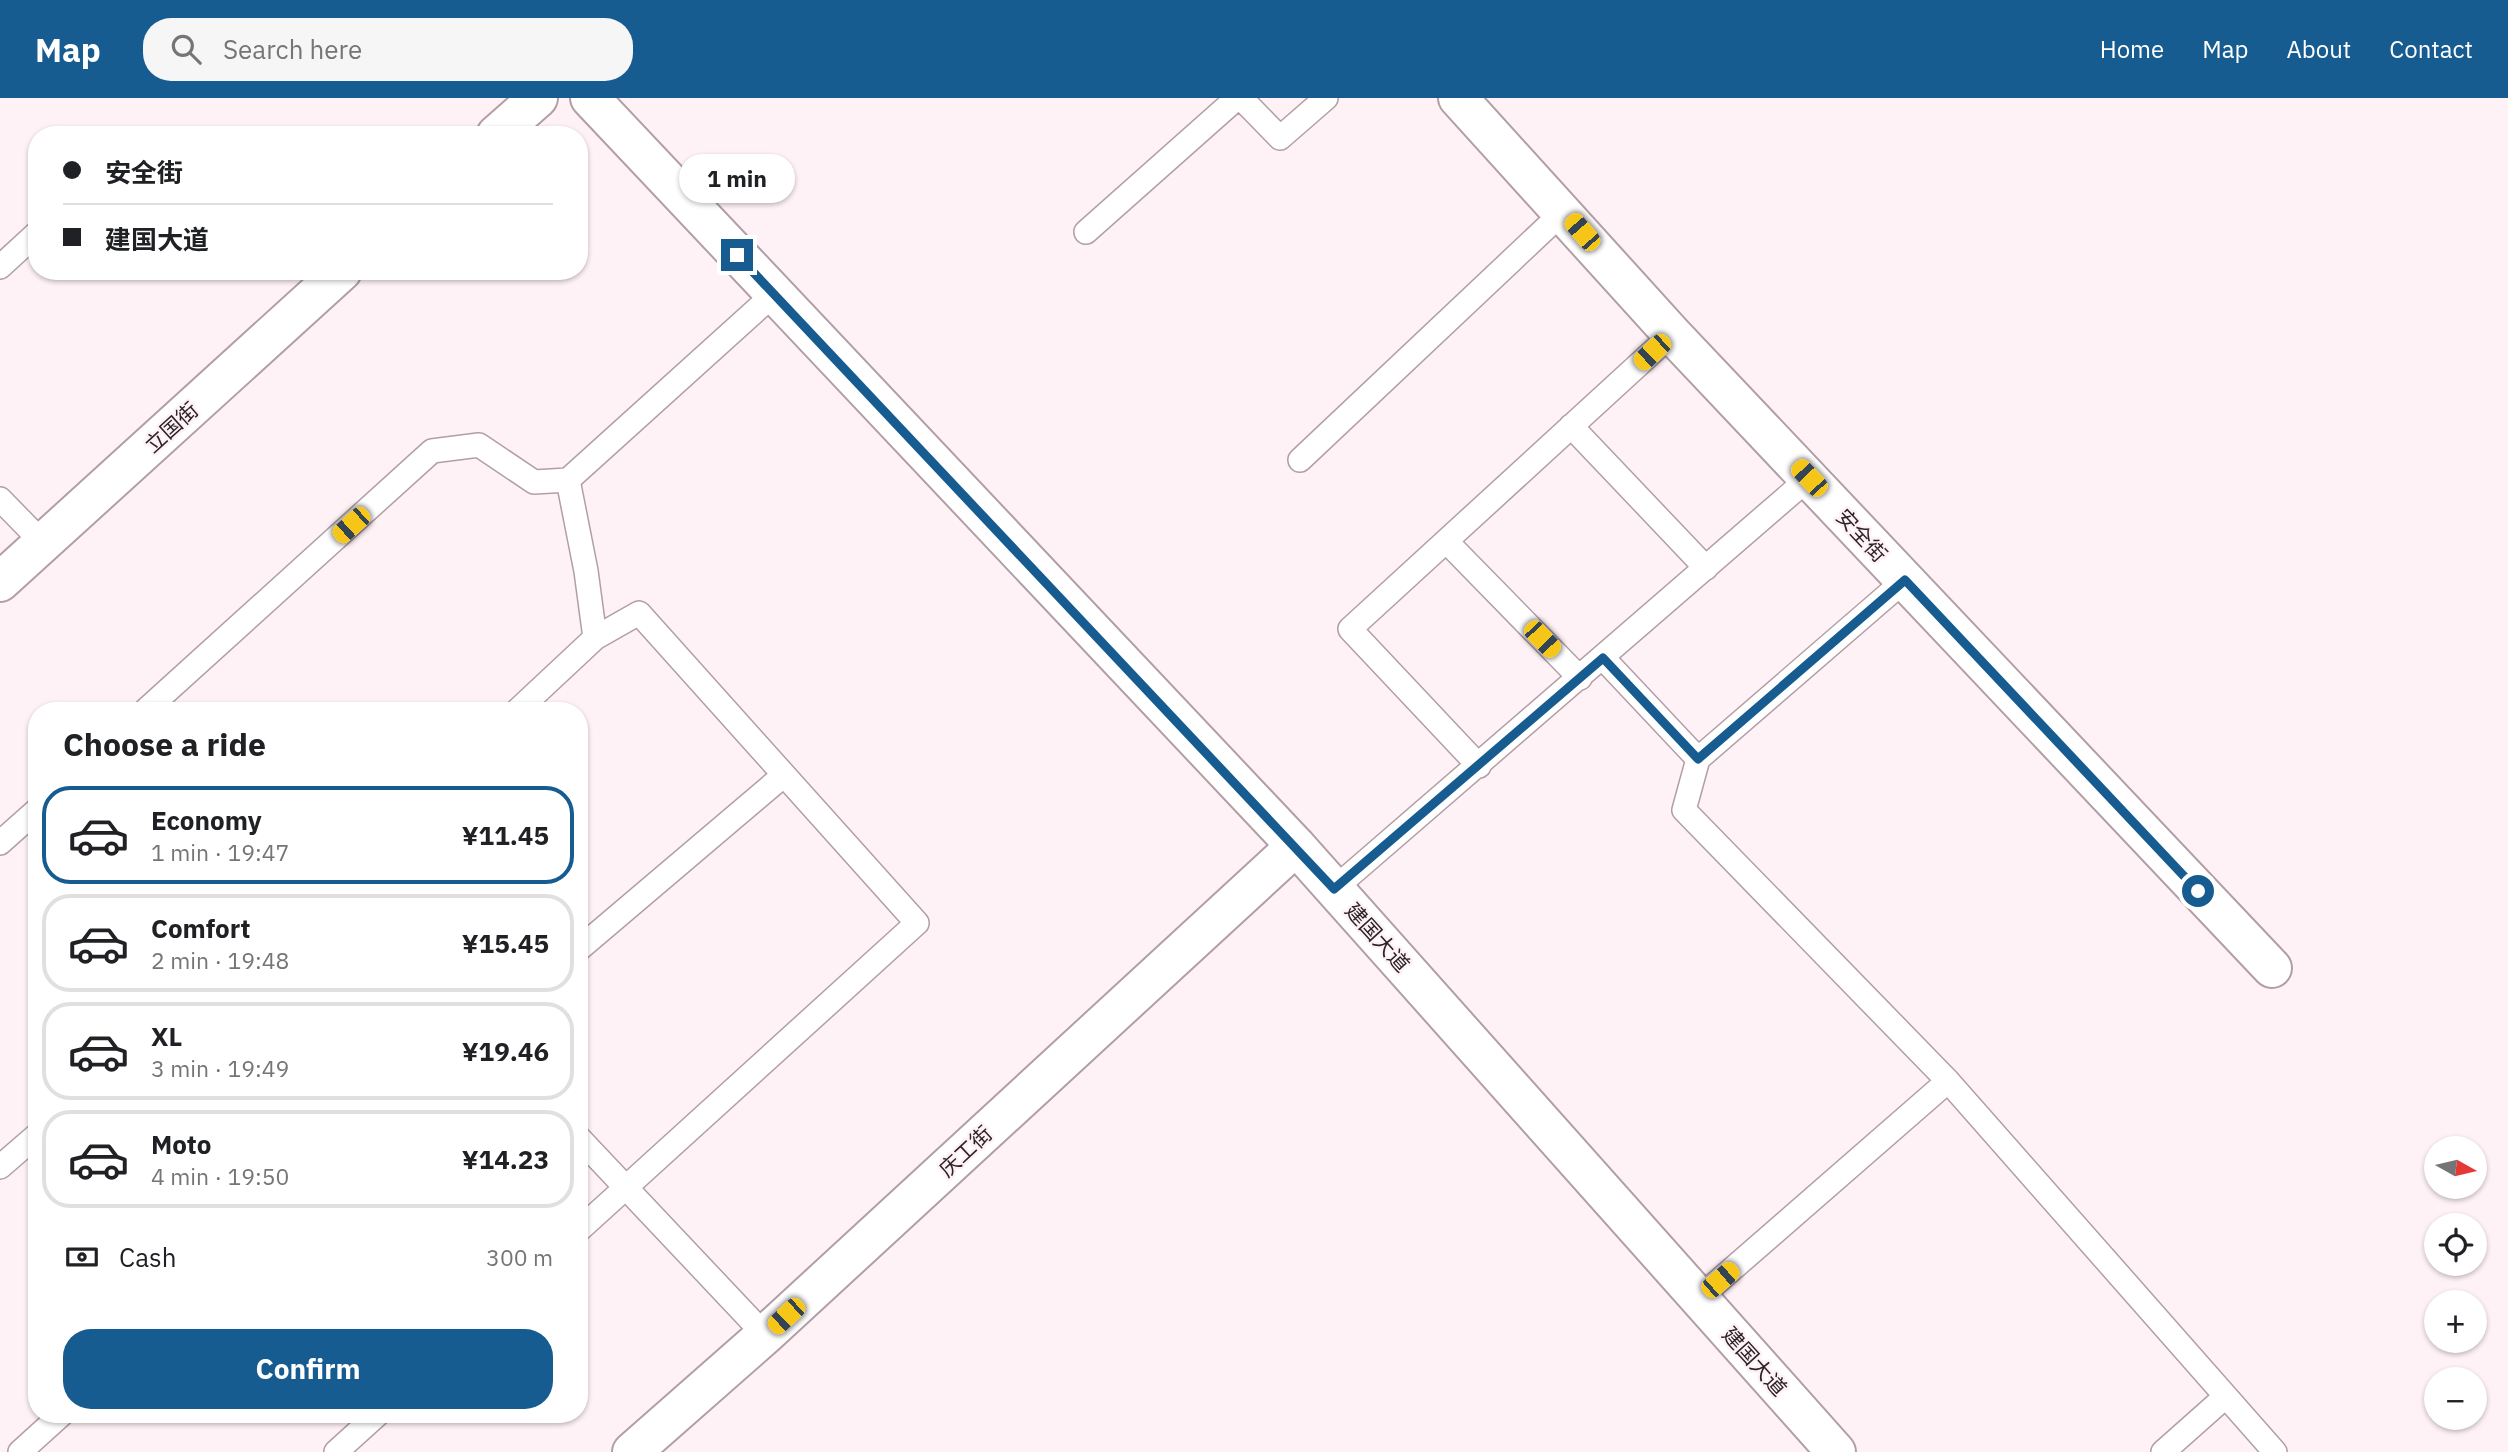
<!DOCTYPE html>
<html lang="en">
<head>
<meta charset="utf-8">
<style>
  :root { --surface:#fff; --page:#f6f6f6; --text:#202124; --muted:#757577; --line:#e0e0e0; --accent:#165c90 }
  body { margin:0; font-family:"IBM Plex Sans","Noto Sans SC",sans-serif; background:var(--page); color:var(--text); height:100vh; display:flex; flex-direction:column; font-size:26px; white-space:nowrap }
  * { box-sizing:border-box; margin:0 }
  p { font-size:23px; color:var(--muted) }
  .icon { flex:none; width:38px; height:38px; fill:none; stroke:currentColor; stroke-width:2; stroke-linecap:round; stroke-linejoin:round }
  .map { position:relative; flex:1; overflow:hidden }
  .side { position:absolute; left:28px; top:604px; width:560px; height:721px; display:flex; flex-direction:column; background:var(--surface); border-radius:28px; box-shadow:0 2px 5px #0004 }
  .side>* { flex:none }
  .top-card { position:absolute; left:28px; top:28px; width:560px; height:154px; border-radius:28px; box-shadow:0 2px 5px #0004; display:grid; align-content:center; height:154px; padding:0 35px; background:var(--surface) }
  .needle { width:46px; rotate:98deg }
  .tools { position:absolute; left:2424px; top:1038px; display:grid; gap:14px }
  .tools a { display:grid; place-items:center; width:63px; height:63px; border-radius:50%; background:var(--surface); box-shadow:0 2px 5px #0004; font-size:35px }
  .end { position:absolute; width:32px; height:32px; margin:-16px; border:9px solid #165c90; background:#fff; box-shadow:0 0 0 4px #fff }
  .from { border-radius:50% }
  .bubble { position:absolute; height:49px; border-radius:24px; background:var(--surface); box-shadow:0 2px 5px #0004; font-size:23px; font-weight:800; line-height:49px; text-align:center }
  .car { position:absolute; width:21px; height:42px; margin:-21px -10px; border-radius:9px; box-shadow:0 0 5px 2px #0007; background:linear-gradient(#f5c518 24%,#345 0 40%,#f5c518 0 76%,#345 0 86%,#f5c518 0) }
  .top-card b { display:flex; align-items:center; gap:24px; height:66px; font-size:26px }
  .top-card b+b { border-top:2px solid var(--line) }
  .top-card i { width:18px; height:18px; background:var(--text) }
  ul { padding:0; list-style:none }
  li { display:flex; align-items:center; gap:21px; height:98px; margin:0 14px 10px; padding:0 21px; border:4px solid var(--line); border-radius:28px }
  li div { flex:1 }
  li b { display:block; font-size:26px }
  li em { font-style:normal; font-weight:800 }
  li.selected { border-color:var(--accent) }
  li>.icon { width:63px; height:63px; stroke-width:1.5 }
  h2 { padding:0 35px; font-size:32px; line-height:84px }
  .pay { display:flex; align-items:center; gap:18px; height:77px; padding:0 35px; font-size:26px }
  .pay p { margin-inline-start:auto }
  .button { display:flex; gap:14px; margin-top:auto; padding:14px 35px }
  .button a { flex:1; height:80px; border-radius:28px; background:var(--accent); color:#fff; font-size:28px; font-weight:800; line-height:80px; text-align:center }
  header { display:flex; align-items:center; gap:42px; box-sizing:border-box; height:98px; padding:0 35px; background:var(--accent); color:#fff }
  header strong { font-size:33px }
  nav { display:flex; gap:38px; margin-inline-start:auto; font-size:24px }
  .search { width:490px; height:63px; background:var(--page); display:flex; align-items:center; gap:18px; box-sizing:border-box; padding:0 24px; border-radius:28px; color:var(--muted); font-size:26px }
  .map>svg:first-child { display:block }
</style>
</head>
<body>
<header>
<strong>Map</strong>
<div class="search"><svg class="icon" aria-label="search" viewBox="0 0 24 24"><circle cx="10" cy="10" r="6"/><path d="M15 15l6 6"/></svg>Search here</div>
<nav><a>Home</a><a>Map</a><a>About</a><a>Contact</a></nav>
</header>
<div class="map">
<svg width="2508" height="1354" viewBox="0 0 2508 1354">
  <rect width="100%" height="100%" fill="#fef2f6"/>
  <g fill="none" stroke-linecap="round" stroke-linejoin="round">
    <defs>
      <path id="service" d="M1241,0L1280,40L1326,0
        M1086,134L1237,0
        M0,169L37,135
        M1571,328L1706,470
        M1300,362L1564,113
        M568,382L586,473L595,540
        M0,401L43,445
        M1446,443L1580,580
        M1905,482L1698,661L1684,712L1948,983L2275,1354
        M1603,560L1698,661
        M146,612L432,353L479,347L534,384L568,382L774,196
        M518,612L595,540L639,515L917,825L579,1132
        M1479,668L1350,531L1672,236
        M0,745L37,712
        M1334,791L1809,380
        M579,851L784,677
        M579,1040L765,1237
        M0,1069L37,1037
        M1699,1200L1948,983
        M20,1354L62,1316
        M336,1354L378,1316
        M2163,1354L2225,1299"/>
      <path id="minor" d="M1458,0L1672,236L2272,870
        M496,37L538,0
        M0,484L342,173
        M632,1354L765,1237L1296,748"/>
      <path id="tertiary" d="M590,0L1296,748L1836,1354"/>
    </defs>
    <!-- service casing -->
    <use href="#service" stroke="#b29fa6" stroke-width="26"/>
    <!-- minor casing -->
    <use href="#minor" stroke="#b29fa6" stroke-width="42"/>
    <!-- tertiary casing -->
    <use href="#tertiary" stroke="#b29fa6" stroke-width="42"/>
    <!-- service -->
    <use href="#service" stroke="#fff" stroke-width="23"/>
    <!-- minor -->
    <use href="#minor" stroke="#fff" stroke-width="38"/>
    <!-- tertiary -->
    <use href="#tertiary" stroke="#fff" stroke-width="38"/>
  </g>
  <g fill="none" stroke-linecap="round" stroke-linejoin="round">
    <!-- route -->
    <path stroke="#165c90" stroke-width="9" d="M737,157L1334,791L1603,560L1698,661L1905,482L2198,793"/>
  </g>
  <g text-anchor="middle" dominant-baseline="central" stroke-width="5" stroke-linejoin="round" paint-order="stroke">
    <!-- street labels -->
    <g font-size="21" fill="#2b2326" stroke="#fef2f6">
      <text transform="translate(171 329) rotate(-42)">立国街</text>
      <text transform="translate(1862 437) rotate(47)">安全街</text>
      <text transform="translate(1378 839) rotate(48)">建国大道</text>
      <text transform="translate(965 1053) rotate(-43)">庆工街</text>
      <text transform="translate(1755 1263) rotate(48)">建国大道</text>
    </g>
  </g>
</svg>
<div class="tools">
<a><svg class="needle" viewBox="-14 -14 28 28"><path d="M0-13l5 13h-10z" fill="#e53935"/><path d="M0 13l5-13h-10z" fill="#757577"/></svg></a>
<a><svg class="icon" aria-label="locate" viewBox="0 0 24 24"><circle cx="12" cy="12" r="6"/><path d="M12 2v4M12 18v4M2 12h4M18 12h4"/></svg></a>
<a>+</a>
<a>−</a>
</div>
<i class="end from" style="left:2198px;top:793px"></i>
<i class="end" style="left:737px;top:157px"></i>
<div class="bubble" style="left:679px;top:56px;width:116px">1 min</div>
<i class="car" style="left:1582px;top:134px;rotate:319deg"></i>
<i class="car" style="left:1652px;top:254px;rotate:227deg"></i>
<i class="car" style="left:1809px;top:380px;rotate:317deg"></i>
<i class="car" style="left:351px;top:427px;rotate:228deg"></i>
<i class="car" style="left:1542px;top:541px;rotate:136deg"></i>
<i class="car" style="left:1720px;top:1182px;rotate:49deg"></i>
<i class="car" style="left:786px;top:1218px;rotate:227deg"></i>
<div class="top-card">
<b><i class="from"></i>安全街</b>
<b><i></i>建国大道</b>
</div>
<section class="side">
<h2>Choose a ride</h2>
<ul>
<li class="selected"><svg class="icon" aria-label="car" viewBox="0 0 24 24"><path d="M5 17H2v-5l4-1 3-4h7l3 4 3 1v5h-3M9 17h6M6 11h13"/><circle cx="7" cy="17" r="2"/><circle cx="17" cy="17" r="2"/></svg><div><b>Economy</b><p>1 min · 19:47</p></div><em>¥11.45</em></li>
<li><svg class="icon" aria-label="car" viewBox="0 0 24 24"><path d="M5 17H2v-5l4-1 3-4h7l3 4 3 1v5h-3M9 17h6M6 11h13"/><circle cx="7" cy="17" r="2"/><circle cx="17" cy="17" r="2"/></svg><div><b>Comfort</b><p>2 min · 19:48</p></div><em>¥15.45</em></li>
<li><svg class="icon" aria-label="car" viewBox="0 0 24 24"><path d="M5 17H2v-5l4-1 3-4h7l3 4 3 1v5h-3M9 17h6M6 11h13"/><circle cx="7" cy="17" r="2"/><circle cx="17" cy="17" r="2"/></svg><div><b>XL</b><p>3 min · 19:49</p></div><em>¥19.46</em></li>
<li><svg class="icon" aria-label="car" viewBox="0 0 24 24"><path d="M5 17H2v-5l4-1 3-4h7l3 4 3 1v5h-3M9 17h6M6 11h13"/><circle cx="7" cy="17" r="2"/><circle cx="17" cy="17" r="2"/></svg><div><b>Moto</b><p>4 min · 19:50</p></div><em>¥14.23</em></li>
</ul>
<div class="pay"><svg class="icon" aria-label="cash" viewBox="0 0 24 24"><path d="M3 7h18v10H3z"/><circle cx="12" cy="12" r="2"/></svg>Cash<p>300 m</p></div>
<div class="button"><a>Confirm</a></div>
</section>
</div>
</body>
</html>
